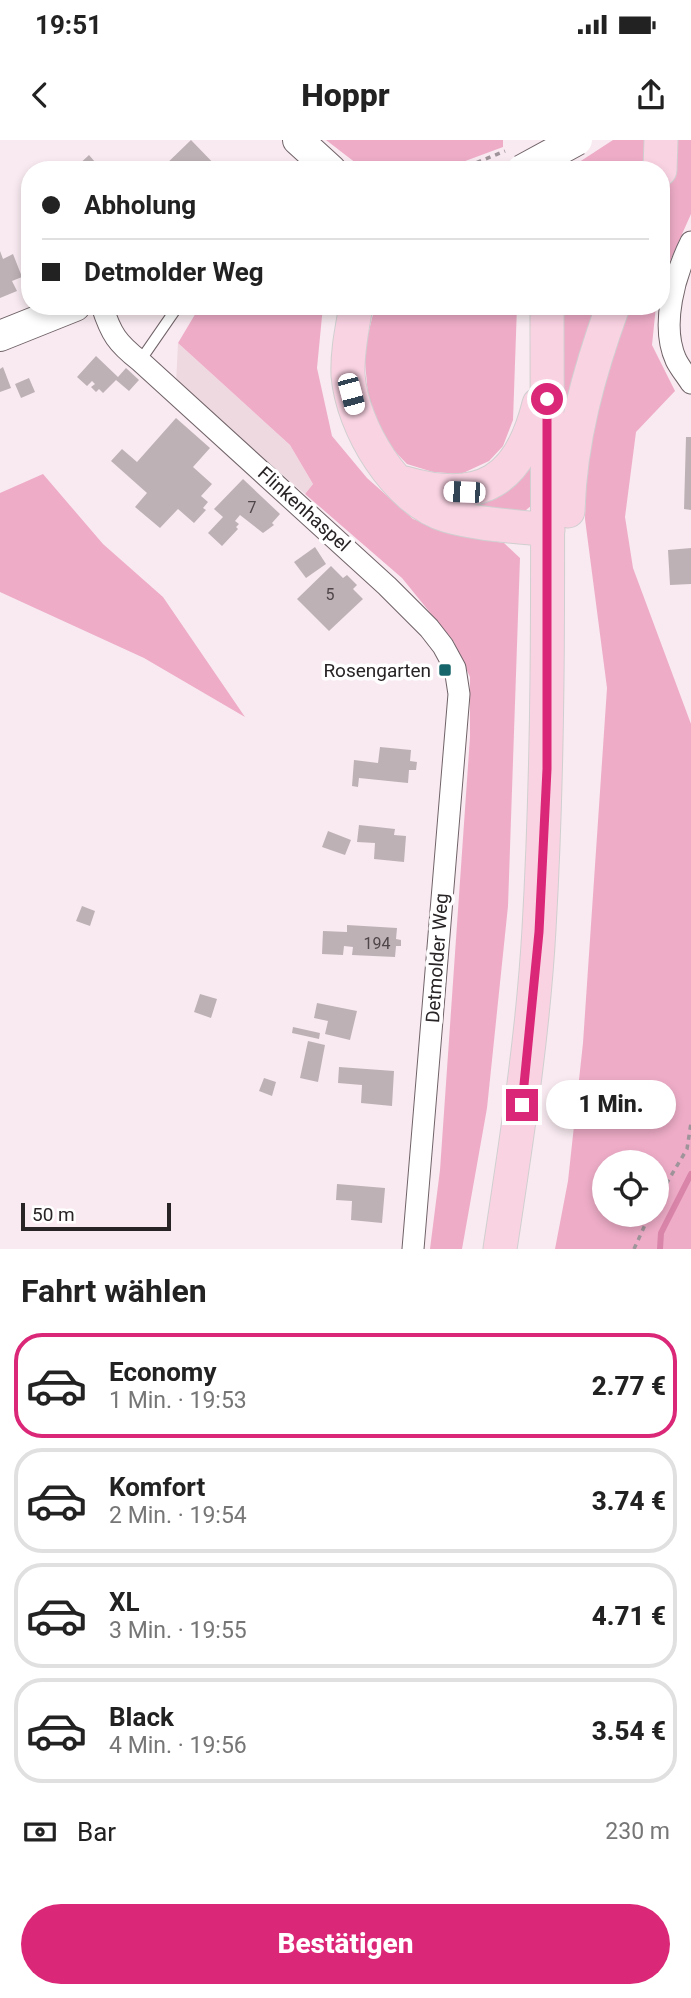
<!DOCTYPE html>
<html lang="de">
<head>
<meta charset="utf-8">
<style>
  :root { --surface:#fff; --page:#f2f2f2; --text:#222; --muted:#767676; --line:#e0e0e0; --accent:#db2777 }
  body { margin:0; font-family:Roboto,sans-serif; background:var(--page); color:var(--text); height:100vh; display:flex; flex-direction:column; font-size:26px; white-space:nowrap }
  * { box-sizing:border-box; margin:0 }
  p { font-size:23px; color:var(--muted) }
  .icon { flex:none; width:38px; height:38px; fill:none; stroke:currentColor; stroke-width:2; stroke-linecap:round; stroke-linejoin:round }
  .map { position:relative; height:1109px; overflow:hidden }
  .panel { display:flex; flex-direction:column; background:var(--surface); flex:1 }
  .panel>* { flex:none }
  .top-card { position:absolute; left:21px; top:21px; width:649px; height:154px; border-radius:28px; box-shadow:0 4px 10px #0003; display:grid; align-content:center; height:154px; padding:0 21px; background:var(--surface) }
  .fabs { position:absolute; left:592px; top:1010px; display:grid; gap:14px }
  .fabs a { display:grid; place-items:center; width:77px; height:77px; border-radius:50%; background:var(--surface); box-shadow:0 4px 10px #0003; font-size:35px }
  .scale { position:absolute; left:21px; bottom:18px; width:150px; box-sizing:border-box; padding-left:7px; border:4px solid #282325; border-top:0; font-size:19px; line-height:24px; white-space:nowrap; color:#282325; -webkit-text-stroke:5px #fff; paint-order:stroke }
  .end { position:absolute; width:32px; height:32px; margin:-16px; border:9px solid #db2777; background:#fff; box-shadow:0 0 0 4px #fff }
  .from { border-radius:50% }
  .bubble { position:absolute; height:49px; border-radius:24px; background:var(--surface); box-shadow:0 4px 10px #0003; font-size:23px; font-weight:800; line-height:49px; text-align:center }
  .car { position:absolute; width:21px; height:42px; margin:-21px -10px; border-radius:9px; box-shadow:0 0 5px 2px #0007; background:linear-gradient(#fff 24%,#345 0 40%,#fff 0 76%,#345 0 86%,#fff 0) }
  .top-card b { display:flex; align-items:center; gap:24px; height:66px; font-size:26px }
  .top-card b+b { border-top:2px solid var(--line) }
  .top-card i { width:18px; height:18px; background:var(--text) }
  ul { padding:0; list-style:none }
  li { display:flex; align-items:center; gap:21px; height:105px; margin:0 14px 10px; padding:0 7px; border:4px solid var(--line); border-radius:28px }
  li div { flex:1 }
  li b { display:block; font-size:26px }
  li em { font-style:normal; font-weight:800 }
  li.active { border-color:var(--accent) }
  li>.icon { width:63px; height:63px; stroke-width:1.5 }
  h2 { padding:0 21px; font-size:32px; line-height:84px }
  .pay { display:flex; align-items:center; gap:18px; height:77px; padding:0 21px; font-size:26px }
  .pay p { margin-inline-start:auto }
  .primary-button { display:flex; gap:14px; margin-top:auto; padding:14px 21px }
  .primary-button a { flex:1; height:80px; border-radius:42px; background:var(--accent); color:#fff; font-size:28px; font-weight:800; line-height:80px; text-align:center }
  .status { display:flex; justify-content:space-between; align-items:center; height:49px; padding:0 35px; background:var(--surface); direction:ltr }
  .status svg { height:19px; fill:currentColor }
  header { display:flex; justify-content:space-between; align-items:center; height:91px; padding:0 21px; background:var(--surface); font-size:32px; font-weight:800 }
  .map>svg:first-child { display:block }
</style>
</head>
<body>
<div class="status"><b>19:51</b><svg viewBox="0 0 49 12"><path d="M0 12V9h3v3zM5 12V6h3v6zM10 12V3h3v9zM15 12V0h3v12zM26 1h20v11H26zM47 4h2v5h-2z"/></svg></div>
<header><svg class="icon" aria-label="back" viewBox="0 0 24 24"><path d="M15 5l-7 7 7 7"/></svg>Hoppr<svg class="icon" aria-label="share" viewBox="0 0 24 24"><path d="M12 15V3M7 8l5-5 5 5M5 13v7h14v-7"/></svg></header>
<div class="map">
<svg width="691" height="1109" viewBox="0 0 691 1109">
  <rect width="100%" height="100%" fill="#f8eaf0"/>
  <!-- built -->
  <path fill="#efd9e1" d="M178,203L290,305L313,344L305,354L176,244Z"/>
  <!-- green -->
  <path fill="#eeacc7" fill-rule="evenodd" d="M326,0H503V7L441,30H365Z
    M613,0H644L648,30H567Z
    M671,0H691V74L662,139V60L671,34Z
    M200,166H323L317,228L332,296L367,338L413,379L455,395L504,403L520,418L508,766L487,968L462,1109H430L440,1030L470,597V537L454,502L402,438L305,354L313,344L290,305L178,203Z
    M375,166H517L513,280L503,306L489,321L461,334L433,332L407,324L385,301L369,266L364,211Z
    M562,166H600L561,285Z
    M625,166H656L652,205L675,251L636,292L625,377L633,428L691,584V1109H555L568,1041L583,903L607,548L585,379L586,338L597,246ZM604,1022H656V1074H604Z
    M532,319V365L519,376H505L461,360Z
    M43,334L103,404L163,457L245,577L144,518L0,452V353Z"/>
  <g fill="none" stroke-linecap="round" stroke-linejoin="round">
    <!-- stream -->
    <path stroke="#d985aa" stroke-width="6" d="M660,1109L661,1093L691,1034"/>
  </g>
  <!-- building -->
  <path fill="#beb1b6" d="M191,0L220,30H160Z
    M89,15L95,22L103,30H76L75,28Z
    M0,111L3,119L13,114L22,137L12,141L17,151L0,158Z
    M96,216L118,237L126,228L139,240L129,251L116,240L103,253L99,249L96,252L91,247L95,244L92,241L87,246L77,237Z
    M3,227L11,248L0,252V229Z
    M29,238L35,252L21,258L15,244Z
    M176,278L210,308L193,327L212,344L201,356L208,362L203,368L206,370L194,383L178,369L160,388L135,367L147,353L111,321L122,309L137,322Z
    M686,297H691V370L684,369Z
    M243,339L280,374L272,383L274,385L263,393L240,375L235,381L239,384L236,387L238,389L222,406L208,393L223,377L214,369Z
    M315,407L326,424L306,438L294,422Z
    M691,408V444L670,445L668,410Z
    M331,426L343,438L347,435L357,445L353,449L363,459L329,491L297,459Z
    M380,607L411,610L410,621L417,622L416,630H409L408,643L359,638L358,647L352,646L354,620L378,623Z
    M359,685L395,689L394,695L406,696L404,722L374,719L375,703L357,702Z
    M328,691L351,700L345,715L322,707Z
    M82,766L95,771L90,786L76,781Z
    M347,785L397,788L396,799L401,800V806H396L395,817L352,815L353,807L344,806L343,815L322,814L323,791L347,792Z
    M200,854L217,859L211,878L194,872Z
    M317,863L357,871L350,900L325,894L328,881L314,878Z
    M293,887L320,893L319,899L292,893Z
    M308,901L325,905L318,942L300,938Z
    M339,927L394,931L392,966L361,963L362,945L338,943Z
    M264,938L276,942L272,956L259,951Z
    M337,1044L385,1048L382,1083L351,1080L352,1061L336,1060Z"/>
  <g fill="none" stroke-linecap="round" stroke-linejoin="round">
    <defs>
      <path id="lane" d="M140,221L178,166"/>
      <path id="street" d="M691,102C675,134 660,185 676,220C680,228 686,235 691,243
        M102,166C111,194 117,203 140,221L387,446L429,488L443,506L455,528L459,554L413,1109"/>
      <path id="secondary" d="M298,0L331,30
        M0,196L75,166"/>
      <path id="primary" d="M660,30L661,0
        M356,166C352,189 347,212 348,235C352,287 396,361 448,376C480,385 515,386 548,390
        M405,343C481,365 520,341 539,264
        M568,371C570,300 589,232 613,166
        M500,1109C516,1003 533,896 539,789C551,582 547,374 547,166"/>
    </defs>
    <!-- lane casing -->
    <use href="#lane" stroke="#706368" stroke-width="12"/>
    <!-- street casing -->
    <use href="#street" stroke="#706368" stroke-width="23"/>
    <!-- secondary casing -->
    <use href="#secondary" stroke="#706368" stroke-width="32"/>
    <!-- primary casing -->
    <use href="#primary" stroke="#d0cfcf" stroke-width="35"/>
    <!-- path -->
    <path stroke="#9e9499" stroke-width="3.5" stroke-dasharray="5 5" stroke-linecap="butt" d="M458,30L505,11
      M656,1061L687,1009L691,983
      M634,1109L650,1074"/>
    <!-- lane -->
    <use href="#lane" stroke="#fff" stroke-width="10"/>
    <!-- street -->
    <use href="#street" stroke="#fff" stroke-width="21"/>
    <!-- secondary -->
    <use href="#secondary" stroke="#fff" stroke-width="30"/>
    <!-- primary -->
    <use href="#primary" stroke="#fad3e3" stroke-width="33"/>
    <defs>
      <path id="secondary-bridge" d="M522,30L577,0"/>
    </defs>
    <!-- secondary-bridge casing -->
    <use href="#secondary-bridge" stroke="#706368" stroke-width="32" stroke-linecap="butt"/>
    <!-- secondary-bridge -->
    <use href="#secondary-bridge" stroke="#fff" stroke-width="30"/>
  </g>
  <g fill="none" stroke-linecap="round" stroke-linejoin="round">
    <!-- route -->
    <path stroke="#db2777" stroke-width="9" d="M522,965L539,792L547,629V259"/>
  </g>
  <!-- markers -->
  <rect fill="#16656a" stroke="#fff" stroke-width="2.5" x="438" y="523" width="14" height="14" rx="3.5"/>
  <g text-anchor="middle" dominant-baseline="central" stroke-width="7" stroke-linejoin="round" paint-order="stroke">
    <!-- number labels -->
    <g font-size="16" fill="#4e4649">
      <text x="252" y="367">7</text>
      <text x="330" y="454">5</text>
      <text x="377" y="803">194</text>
    </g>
    <!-- street labels -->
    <g font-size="19" fill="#282325" stroke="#fff">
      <text transform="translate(304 369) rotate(42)">Flinkenhaspel</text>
      <text transform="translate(437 818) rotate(-86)">Detmolder Weg</text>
    </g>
    <!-- poi labels -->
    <g font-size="19" fill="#282325" stroke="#fff" text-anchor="end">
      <text x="431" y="530">Rosengarten</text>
    </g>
  </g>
</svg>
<div class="fabs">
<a><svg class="icon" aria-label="locate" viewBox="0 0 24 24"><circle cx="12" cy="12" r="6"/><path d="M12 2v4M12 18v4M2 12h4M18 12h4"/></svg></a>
</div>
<div class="scale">50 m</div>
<i class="end from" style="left:547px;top:259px"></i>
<i class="end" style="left:522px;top:965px"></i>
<div class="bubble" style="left:546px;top:940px;width:130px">1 Min.</div>
<i class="car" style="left:351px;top:254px;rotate:165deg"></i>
<i class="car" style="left:464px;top:352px;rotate:272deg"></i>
<div class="top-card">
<b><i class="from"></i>Abholung</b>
<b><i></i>Detmolder Weg</b>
</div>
</div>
<section class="panel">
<h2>Fahrt wählen</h2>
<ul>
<li class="active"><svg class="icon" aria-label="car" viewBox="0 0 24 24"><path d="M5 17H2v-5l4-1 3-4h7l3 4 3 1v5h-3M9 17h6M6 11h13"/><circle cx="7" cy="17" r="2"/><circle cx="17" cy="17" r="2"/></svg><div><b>Economy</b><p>1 Min. · 19:53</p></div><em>2.77 €</em></li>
<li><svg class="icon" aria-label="car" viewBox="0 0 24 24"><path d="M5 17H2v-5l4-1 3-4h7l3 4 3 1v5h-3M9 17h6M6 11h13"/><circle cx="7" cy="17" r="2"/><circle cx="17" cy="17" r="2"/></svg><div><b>Komfort</b><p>2 Min. · 19:54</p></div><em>3.74 €</em></li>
<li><svg class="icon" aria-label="car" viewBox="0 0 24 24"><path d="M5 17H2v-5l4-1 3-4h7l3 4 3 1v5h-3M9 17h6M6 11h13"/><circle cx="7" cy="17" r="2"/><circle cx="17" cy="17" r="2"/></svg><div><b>XL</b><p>3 Min. · 19:55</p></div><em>4.71 €</em></li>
<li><svg class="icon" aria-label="car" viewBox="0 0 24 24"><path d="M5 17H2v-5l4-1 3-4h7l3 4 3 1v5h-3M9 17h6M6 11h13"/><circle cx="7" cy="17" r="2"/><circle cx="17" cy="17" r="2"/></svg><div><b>Black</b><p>4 Min. · 19:56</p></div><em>3.54 €</em></li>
</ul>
<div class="pay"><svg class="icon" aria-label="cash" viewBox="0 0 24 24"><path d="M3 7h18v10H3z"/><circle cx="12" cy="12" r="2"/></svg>Bar<p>230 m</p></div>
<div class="primary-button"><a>Bestätigen</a></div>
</section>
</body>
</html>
